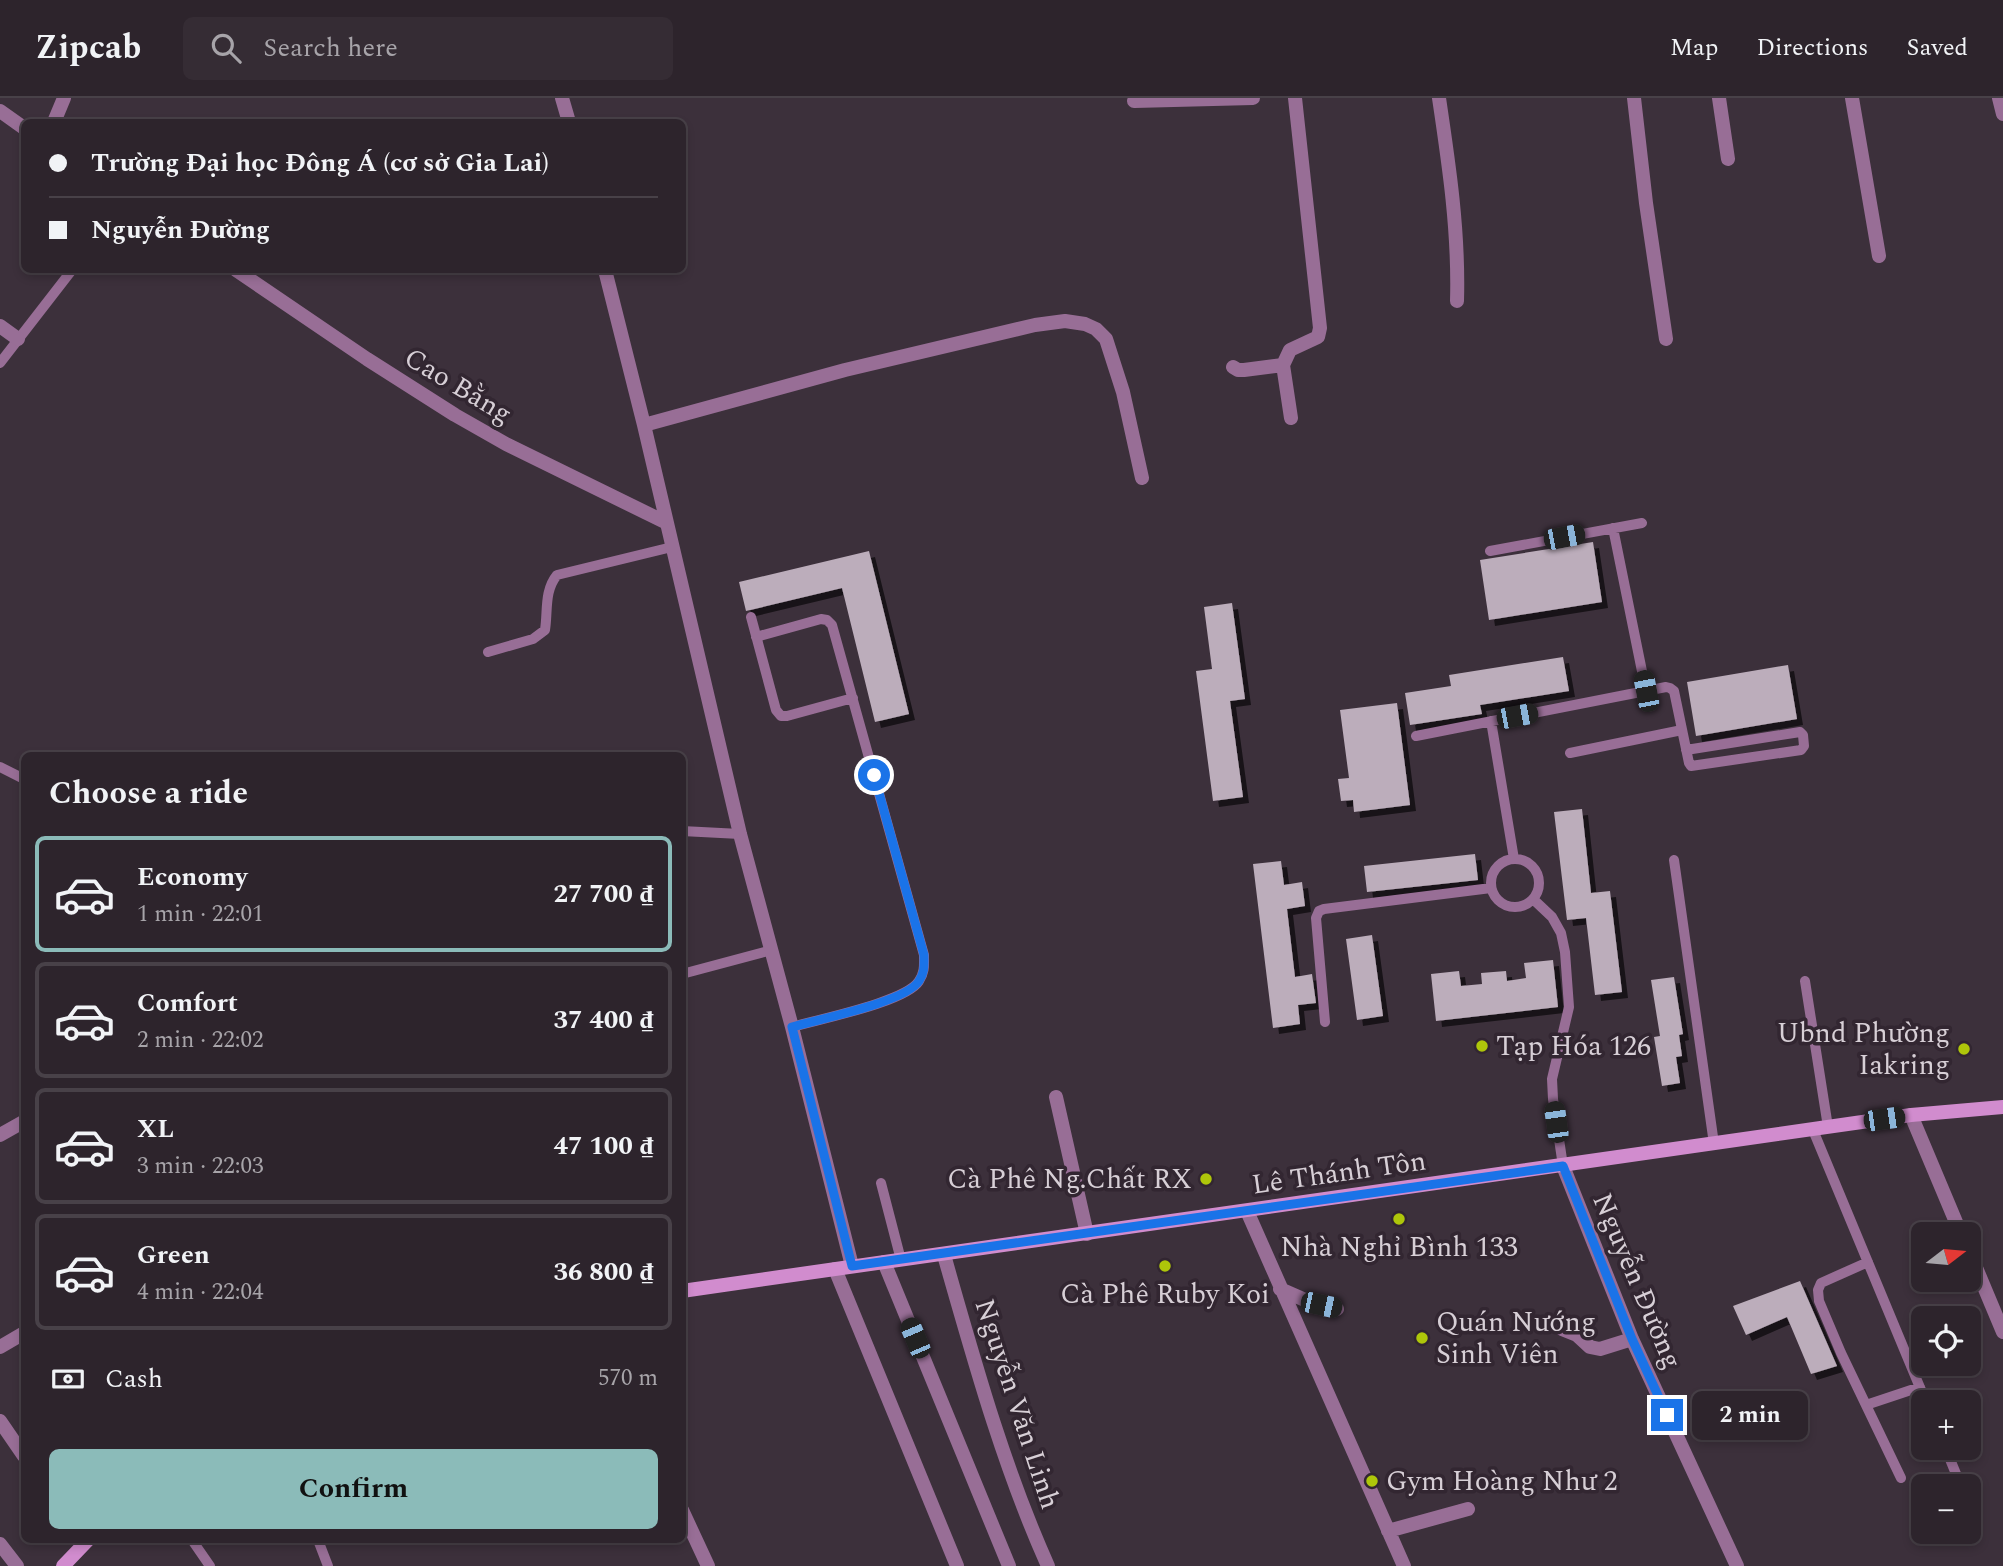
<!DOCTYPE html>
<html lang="en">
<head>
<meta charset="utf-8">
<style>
  :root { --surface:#2d242c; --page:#352c34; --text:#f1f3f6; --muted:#a7a4a9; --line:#484148; --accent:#8bbbb9 }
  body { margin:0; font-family:Spectral,serif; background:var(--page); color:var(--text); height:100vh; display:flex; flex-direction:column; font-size:26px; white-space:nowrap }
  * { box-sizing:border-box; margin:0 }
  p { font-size:23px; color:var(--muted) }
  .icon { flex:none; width:38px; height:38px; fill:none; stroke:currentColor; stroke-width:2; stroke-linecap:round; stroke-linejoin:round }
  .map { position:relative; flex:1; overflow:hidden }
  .panel { position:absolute; left:21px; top:654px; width:665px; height:791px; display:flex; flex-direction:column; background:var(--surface); border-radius:10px; box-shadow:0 4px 10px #0003,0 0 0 2px var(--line) }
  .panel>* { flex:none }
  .hud { position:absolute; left:21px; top:21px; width:665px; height:154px; border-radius:10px; box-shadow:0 4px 10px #0003,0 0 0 2px var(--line); display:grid; align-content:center; height:154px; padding:0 28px; background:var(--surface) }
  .needle { width:46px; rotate:74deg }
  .tools { position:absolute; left:1911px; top:1124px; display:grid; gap:14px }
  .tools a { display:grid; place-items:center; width:70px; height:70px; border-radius:10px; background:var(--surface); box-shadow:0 4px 10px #0003,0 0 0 2px var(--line); font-size:35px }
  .end { position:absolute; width:32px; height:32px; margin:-16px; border:9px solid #1a73e8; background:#fff; box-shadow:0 0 0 4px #fff }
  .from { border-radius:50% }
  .bubble { position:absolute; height:49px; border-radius:10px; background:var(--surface); box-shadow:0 4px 10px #0003,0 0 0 2px var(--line); font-size:23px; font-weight:700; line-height:49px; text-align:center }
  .car { position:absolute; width:21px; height:42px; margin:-21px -10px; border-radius:9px; box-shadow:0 0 5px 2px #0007; background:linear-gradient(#222 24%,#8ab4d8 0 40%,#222 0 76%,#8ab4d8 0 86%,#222 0) }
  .hud b { display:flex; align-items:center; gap:24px; height:66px; font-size:26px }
  .hud b+b { border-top:2px solid var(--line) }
  .hud i { width:18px; height:18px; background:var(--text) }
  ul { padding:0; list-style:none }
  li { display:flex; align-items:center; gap:21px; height:116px; margin:0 14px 10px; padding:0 14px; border:4px solid var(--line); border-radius:10px }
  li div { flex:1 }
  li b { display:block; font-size:26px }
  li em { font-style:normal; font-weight:700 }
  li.on { border-color:var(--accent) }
  li>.icon { width:63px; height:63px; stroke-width:1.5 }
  h2 { padding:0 28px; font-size:32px; line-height:84px }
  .pay { display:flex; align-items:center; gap:18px; height:77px; padding:0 28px; font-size:26px }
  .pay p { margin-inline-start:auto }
  .action { display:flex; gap:14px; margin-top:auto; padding:14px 28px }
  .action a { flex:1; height:80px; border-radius:10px; background:var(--accent); color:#111; font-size:28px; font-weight:700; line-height:80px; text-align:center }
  header { display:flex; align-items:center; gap:42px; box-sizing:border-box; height:98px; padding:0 35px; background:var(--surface); border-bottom:2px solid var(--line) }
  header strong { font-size:33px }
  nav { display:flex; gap:38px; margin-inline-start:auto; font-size:24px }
  .search { width:490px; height:63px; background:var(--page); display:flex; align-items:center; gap:18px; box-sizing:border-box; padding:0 24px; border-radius:10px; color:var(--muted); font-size:26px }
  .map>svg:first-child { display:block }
</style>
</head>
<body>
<header>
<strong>Zipcab</strong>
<div class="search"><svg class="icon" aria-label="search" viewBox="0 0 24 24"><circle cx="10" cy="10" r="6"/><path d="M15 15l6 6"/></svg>Search here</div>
<nav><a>Map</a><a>Directions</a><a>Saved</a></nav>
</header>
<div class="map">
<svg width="2003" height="1468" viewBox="0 0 2003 1468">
  <defs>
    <filter id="shadow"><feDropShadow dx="6" dy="6" stdDeviation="0" flood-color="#0009"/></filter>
  </defs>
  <rect width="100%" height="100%" fill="#3c303b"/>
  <!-- building -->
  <path fill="#bcadbb" filter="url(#shadow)" d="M1593,444L1602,504L1489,522L1480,462Z
    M869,453L909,616L875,624L842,490L746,513L739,484Z
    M1232,505L1245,601L1230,603L1243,699L1213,703L1196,573L1212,571L1204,509Z
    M1563,559L1569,593L1480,607L1482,616L1410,627L1405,595L1451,588L1449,577Z
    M1788,567L1797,621L1696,638L1687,584Z
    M1397,605L1410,707L1354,714L1353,702L1341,703L1338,681L1349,680L1340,612Z
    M1582,711L1591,795L1610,793L1622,894L1595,897L1586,820L1567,822L1554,714Z
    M1475,756L1478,782L1367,794L1364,768Z
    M1281,763L1284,787L1302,784L1305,808L1287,811L1295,879L1312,876L1316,905L1298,907L1300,926L1273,930L1253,766Z
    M1372,837L1383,918L1357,922L1346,841Z
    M1553,862L1558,909L1436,923L1431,876L1459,873L1461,888L1482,886L1481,875L1506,873L1507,883L1526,880L1524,865Z
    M1674,879L1683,936L1679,937L1682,958L1676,959L1680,985L1662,988L1654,939L1660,938L1651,882Z
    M1800,1183L1837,1268L1811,1276L1787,1219L1746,1237L1733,1208Z"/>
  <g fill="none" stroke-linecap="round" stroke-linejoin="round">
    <!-- service -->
    <path stroke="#986e96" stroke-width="10" d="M0,265L72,172
      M1613,430L1646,593
      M1490,453L1642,425
      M751,519L776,612L781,618H787L853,600
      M756,539L821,521L827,522L832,527L924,857C924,867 925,874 919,883C906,904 819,921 792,929
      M488,554L533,541L545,532C548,513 544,493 557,477L672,449
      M1491,623L1514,761
      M1416,638L1666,589L1670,590L1674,593L1689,665L1691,668L1801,652L1804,648L1803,637L1800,634L1686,652
      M1570,655L1682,632
      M0,669L24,681
      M682,733L740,736
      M1491 785a24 24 0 1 1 48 0a24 24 0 1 1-48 0Z
      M1674,762L1714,1046
      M1534,802L1552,819L1561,835L1565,854L1569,909L1552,981L1553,1001L1563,1068
      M682,876L772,852
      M1805,883L1828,1029
      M1325,924L1316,820L1319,813L1324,811L1491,790
      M1813,1032L1926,1304
      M881,1085L901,1162
      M1868,1164L1821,1185L1818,1192L1819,1203L1841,1255L1901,1380
      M1866,1307L1920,1289
      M1945,1349L1961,1388
      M192,1442L210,1468
      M318,1442L328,1468"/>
    <!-- minor -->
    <path stroke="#986e96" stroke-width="14" d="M562,0L569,24
      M1439,0C1449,67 1459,134 1457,203
      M1634,0L1646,105L1666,241
      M1719,0L1728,61
      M1852,0L1879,158
      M1999,0L2003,16
      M1134,3L1253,0
      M0,13L24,30
      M54,24L64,0
      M236,172L367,261L455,317L506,346L667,425
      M605,172L644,327L740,736L792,929L852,1168
      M0,228L18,241
      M1233,269L1238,272H1244L1283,267
      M1291,320L1283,267L1290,252L1318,239L1320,230L1295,0
      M644,327L845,272L1035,227L1065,223L1085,226L1096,231L1106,241L1123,294L1142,380
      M1056,999L1087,1136
      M1911,1017L1961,1136
      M0,1037L23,1024
      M1563,1068L1632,1241L1737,1468
      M1247,1113L1404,1468
      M1969,1153L2003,1234
      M944,1157C974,1262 1003,1368 1048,1468
      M1280,1191L1305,1202L1337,1211
      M1562,1231L1577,1237L1590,1249L1600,1251L1632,1241
      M0,1249L24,1235
      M0,1323L24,1358
      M682,1412L708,1468
      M1388,1433L1468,1411
      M0,1446L17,1468"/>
    <!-- tertiary -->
    <path stroke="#986e96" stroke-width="14" d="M884,1164L1009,1468
      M835,1171L957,1468"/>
    <!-- secondary -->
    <path stroke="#d18cce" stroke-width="14" d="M682,1193L1911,1017L2003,1009
      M63,1468L88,1442"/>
  </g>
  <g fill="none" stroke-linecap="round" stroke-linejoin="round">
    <!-- route -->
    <path stroke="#1a73e8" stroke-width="9" d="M874,677L924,857C924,867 925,874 919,883C906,904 819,921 792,929L852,1168L1563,1068L1632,1241L1667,1317"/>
  </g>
  <!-- markers -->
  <g fill="#aec60a" stroke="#322631" stroke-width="2.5">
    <circle cx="1482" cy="948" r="7"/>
    <circle cx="1964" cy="951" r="7"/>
    <circle cx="1206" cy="1081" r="7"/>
    <circle cx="1399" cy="1121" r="7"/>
    <circle cx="1165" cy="1168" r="7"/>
    <circle cx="1422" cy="1240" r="7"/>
    <circle cx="1372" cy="1383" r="7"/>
  </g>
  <g text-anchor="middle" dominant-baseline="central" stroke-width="7" stroke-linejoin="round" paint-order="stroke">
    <!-- street labels -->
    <g font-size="28" fill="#d7cfd6" stroke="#322631">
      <text transform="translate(458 288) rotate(31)">Cao Bằng</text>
      <text transform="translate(1339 1075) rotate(-8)">Lê Thánh Tôn</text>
      <text transform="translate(1637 1183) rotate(67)">Nguyễn Đường</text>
      <text transform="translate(1017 1306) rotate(72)">Nguyễn Văn Linh</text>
    </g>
    <!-- poi labels -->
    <g font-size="28" fill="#d7cfd6" stroke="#322631" text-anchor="start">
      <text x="1950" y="935" text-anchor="end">Ubnd Phường<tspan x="1950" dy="32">Iakring</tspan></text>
      <text x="1496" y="948">Tạp Hóa 126</text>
      <text x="1192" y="1081" text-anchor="end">Cà Phê Ng.Chất RX</text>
      <text x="1399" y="1149" text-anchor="middle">Nhà Nghỉ Bình 133</text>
      <text x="1165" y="1196" text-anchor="middle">Cà Phê Ruby Koi</text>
      <text x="1436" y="1224">Quán Nướng<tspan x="1436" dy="32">Sinh Viên</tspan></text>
      <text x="1386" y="1383">Gym Hoàng Như 2</text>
    </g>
  </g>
</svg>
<div class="tools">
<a><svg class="needle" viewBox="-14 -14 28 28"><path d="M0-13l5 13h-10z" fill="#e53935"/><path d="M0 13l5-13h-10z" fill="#a7a4a9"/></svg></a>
<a><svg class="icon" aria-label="locate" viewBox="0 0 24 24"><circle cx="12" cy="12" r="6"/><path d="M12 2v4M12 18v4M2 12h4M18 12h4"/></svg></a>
<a>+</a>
<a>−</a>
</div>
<i class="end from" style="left:874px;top:677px"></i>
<i class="end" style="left:1667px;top:1317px"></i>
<div class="bubble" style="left:1692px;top:1293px;width:116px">2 min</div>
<i class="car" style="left:1564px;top:439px;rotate:79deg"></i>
<i class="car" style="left:1646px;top:593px;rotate:349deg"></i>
<i class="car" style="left:1517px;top:618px;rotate:79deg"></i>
<i class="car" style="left:1884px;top:1021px;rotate:82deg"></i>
<i class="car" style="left:1556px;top:1024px;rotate:352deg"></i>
<i class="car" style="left:1321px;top:1207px;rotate:102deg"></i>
<i class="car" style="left:915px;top:1240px;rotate:337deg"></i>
<div class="hud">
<b><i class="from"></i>Trường Đại học Đông Á (cơ sở Gia Lai)</b>
<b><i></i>Nguyễn Đường</b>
</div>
<section class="panel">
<h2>Choose a ride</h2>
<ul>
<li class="on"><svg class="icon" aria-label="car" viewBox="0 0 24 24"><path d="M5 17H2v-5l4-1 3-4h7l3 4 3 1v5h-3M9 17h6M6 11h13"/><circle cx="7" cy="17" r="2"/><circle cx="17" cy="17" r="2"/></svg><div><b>Economy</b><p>1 min · 22:01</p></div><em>27 700 ₫</em></li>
<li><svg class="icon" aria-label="car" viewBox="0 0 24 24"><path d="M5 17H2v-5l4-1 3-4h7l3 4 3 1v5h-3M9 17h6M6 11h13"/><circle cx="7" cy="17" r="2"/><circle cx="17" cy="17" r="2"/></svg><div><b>Comfort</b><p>2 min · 22:02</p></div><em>37 400 ₫</em></li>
<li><svg class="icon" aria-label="car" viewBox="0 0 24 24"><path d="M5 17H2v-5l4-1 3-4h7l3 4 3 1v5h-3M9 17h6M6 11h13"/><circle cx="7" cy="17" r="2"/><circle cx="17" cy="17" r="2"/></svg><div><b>XL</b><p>3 min · 22:03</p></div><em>47 100 ₫</em></li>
<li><svg class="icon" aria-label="car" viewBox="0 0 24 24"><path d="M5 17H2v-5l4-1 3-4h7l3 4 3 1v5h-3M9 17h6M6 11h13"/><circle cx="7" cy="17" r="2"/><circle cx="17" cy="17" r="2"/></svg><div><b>Green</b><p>4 min · 22:04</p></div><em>36 800 ₫</em></li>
</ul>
<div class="pay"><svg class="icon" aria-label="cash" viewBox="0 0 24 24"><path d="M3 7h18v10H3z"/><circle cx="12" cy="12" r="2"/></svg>Cash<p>570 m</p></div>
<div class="action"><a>Confirm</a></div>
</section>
</div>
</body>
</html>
